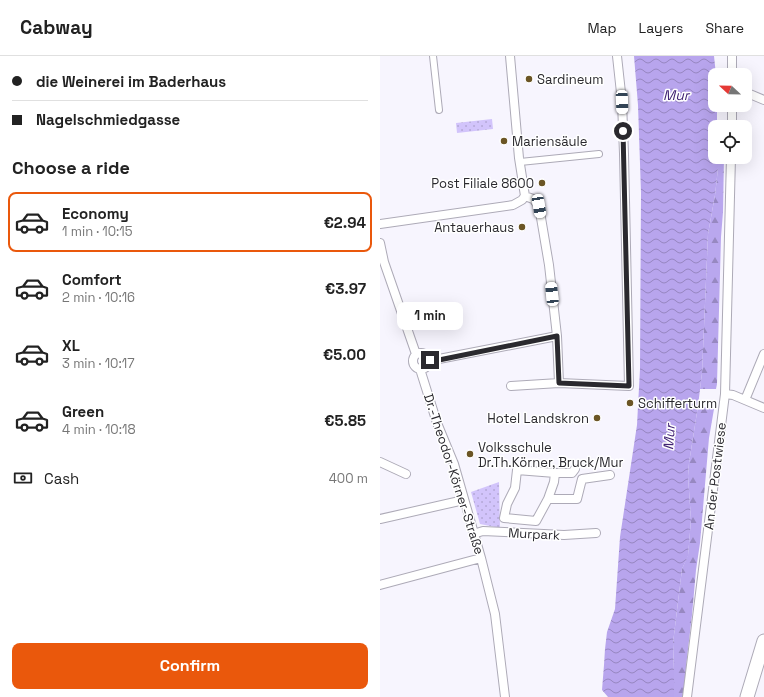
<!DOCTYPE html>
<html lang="en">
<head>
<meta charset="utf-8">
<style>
  :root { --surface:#fff; --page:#f6f6f6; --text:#222; --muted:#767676; --line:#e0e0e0; --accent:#ea580c }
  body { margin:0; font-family:"Space Grotesk",sans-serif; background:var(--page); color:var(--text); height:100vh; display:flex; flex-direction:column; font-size:15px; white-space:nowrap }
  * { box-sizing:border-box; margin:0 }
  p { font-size:13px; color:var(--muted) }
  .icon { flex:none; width:22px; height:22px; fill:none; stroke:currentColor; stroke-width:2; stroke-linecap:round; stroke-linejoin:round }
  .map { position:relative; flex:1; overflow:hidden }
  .panel { display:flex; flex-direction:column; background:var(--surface); width:380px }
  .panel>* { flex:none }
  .top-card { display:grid; align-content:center; height:88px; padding:0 12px; background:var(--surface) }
  .needle { width:26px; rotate:292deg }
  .fabs { position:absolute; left:328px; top:12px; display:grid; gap:8px }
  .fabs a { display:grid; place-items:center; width:44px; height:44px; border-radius:8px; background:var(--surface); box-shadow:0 4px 16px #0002; font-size:20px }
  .end { position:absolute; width:18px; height:18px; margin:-9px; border:5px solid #2a292e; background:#fff; box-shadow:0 0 0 2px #fff }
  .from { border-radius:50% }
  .bubble { position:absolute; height:28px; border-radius:8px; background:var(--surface); box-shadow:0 4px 16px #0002; font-size:13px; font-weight:600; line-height:28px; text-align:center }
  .car { position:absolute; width:12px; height:24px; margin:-12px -6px; border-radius:5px; box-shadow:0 0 3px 1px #0007; background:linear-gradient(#fff 24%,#345 0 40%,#fff 0 76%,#345 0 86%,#fff 0) }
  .top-card b { display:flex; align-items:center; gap:14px; height:38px; font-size:15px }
  .top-card b+b { border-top:1px solid var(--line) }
  .top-card i { width:10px; height:10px; background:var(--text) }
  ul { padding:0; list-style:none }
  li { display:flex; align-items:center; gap:12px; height:60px; margin:0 8px 6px; padding:0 4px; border:2px solid transparent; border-radius:8px }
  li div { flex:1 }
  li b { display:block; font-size:15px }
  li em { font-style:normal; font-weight:600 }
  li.active { border-color:var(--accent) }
  li>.icon { width:36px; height:36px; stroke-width:1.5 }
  h2 { padding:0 12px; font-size:18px; line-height:48px }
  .pay { display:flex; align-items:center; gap:10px; height:44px; padding:0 12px; font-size:15px }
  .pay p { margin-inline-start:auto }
  .button { display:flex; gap:8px; margin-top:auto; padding:8px 12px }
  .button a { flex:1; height:46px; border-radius:8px; background:var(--accent); color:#fff; font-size:16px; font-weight:600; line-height:46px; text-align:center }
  header { display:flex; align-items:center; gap:24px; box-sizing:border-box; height:56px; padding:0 20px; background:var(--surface); border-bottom:1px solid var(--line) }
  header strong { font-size:19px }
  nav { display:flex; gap:22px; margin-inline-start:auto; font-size:14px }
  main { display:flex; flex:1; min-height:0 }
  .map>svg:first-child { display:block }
</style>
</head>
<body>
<header>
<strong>Cabway</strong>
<nav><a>Map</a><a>Layers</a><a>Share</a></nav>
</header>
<main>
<section class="panel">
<div class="top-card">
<b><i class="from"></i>die Weinerei im Baderhaus</b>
<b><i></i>Nagelschmiedgasse</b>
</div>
<h2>Choose a ride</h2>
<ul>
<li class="active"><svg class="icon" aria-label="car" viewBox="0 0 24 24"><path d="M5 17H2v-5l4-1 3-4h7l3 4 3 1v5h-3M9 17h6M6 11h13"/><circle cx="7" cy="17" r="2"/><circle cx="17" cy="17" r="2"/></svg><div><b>Economy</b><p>1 min · 10:15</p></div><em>€2.94</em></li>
<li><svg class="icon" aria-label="car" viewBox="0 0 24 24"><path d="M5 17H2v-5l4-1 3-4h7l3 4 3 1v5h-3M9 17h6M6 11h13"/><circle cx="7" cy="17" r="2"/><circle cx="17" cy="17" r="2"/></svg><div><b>Comfort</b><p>2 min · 10:16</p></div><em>€3.97</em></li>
<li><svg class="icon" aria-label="car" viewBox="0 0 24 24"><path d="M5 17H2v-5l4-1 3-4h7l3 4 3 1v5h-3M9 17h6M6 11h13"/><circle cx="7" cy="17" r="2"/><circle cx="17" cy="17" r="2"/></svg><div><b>XL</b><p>3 min · 10:17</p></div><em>€5.00</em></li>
<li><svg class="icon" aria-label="car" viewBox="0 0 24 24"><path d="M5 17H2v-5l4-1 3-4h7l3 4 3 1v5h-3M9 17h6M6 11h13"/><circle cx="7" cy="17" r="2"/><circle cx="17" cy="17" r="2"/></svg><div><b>Green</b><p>4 min · 10:18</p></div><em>€5.85</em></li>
</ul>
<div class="pay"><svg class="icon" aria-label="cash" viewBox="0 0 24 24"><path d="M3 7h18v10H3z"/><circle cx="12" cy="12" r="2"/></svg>Cash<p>400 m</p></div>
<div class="button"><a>Confirm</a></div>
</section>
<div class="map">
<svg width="384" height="641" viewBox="0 0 384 641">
  <defs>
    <pattern id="grass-dots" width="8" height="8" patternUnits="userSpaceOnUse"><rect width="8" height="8" fill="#d2c4fb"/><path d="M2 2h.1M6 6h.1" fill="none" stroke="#b4a8d7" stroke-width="1.8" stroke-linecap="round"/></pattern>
    <pattern id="forest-firs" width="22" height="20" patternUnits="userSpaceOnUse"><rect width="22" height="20" fill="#b9a7ee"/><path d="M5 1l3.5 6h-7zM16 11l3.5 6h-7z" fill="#9788c1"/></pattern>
    <pattern id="water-waves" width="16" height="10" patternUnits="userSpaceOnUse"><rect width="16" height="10" fill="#b8a5ed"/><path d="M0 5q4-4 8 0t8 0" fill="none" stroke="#9686c0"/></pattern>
  </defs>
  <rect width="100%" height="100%" fill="#f7f5fe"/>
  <!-- grass -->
  <path fill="url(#grass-dots)" d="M112,63L113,73L77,77L76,67Z
    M119,426L120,472L100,468L91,436Z"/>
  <!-- forest -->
  <path fill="url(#forest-firs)" d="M338,101H344L343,156L341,181L337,328L336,333H320L322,317L328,178L335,139L338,112Z
    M318,350L334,353L329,382L320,487L316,514L312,559L307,602L303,641H294V615L293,587L302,513L308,499L311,464L308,420L309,407Z"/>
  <!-- water -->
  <path fill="url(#water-waves)" d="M254,0H334L336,19L335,49H337V71H335V101H338V112L335,139L328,178L322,317L318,350L309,407L308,420L311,464L308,500L302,513L293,587L294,615V641H228L222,634L224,609L225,593L227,576L235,553L240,481L257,369L260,313L261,137L258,49Z"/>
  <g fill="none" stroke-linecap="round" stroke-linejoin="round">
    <defs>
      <path id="pedestrian" d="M53,0L59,54
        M140,106L219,98"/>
      <path id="minor" d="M352,0V19
        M365,36L384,44
        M352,71V49
        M145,140L153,143L159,150L169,209L177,280L179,327
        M0,168L133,149L142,144L145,140L139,102L130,0
        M0,187L4,206L36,298
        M33 305a8 8 0 1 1 16 0a8 8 0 1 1-16 0Z
        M50,304L59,303L177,280
        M40,313L57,367L74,408L101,502L115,558L125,641
        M131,330L179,327L249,330L244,98L242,46L237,0
        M345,338L353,339L384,352
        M365,344L384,298
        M0,406L26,418
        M195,413L192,417H175L174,426L168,443H197L202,423L230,419
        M168,443L156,465L124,462L127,448L135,432L137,414L175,417
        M0,463L84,444
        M93,478L103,475L184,479L216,477
        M0,529L101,502
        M307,641L345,338L351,101"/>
      <path id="primary" d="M367,641L384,585"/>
    </defs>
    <!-- pedestrian casing -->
    <use href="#pedestrian" stroke="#adaab7" stroke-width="8"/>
    <!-- minor casing -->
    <use href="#minor" stroke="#adaab7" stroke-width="10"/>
    <!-- primary casing -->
    <use href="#primary" stroke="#adaab7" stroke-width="15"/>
    <!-- pedestrian -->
    <use href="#pedestrian" stroke="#fff" stroke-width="6"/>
    <!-- minor -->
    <use href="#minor" stroke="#fff" stroke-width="8"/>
    <!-- primary -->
    <use href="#primary" stroke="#fff" stroke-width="13"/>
  </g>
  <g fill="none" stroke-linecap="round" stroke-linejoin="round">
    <!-- route -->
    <path stroke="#2a292e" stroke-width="5" d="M50,304H59L177,280L179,327L249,330L243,75"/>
  </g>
  <!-- markers -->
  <g fill="#6b5525" stroke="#fff" stroke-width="1.5">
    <circle cx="149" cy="23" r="4"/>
    <circle cx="124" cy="85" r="4"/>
    <circle cx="162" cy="127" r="4"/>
    <circle cx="142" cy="171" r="4"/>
    <circle cx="250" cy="347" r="4"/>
    <circle cx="217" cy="362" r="4"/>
    <circle cx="90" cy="398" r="4"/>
  </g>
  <g text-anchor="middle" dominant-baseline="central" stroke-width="3" stroke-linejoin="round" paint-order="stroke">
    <!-- poi labels -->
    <g font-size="13" fill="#2a292e" stroke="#fff" text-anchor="start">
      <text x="157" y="23">Sardineum</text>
      <text x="132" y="85">Mariensäule</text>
      <text x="154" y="127" text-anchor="end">Post Filiale 8600</text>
      <text x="134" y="171" text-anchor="end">Antauerhaus</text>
      <text x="258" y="347">Schifferturm</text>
      <text x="209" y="362" text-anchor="end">Hotel Landskron</text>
      <text x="98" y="391">Volksschule<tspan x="98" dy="15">Dr.Th.Körner, Bruck/Mur</tspan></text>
    </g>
    <!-- street labels -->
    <g font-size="13" fill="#2a292e" stroke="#fff">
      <text transform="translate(74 418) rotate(72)">Dr.-Theodor-Körner-Straße</text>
      <text transform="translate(335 420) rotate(-83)">An der Postwiese</text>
      <text transform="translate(154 478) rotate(3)">Murpark</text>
    </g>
    <!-- water labels -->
    <g font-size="14" font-style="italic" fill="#412374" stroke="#fff">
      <text x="296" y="39">Mur</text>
      <text transform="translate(289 381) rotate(-86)">Mur</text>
    </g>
  </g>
</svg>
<div class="fabs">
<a><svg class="needle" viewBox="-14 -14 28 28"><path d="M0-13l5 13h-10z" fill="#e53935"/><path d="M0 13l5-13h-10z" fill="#767676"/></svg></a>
<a><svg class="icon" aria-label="locate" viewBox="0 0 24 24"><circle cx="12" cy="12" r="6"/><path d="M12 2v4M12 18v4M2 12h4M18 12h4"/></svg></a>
</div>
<i class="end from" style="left:243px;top:75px"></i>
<i class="end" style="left:50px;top:304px"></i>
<div class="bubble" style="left:17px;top:246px;width:66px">1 min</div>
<i class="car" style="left:242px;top:46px;rotate:178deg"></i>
<i class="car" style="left:159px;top:150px;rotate:170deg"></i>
<i class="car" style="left:172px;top:238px;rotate:354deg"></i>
</div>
</main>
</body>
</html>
